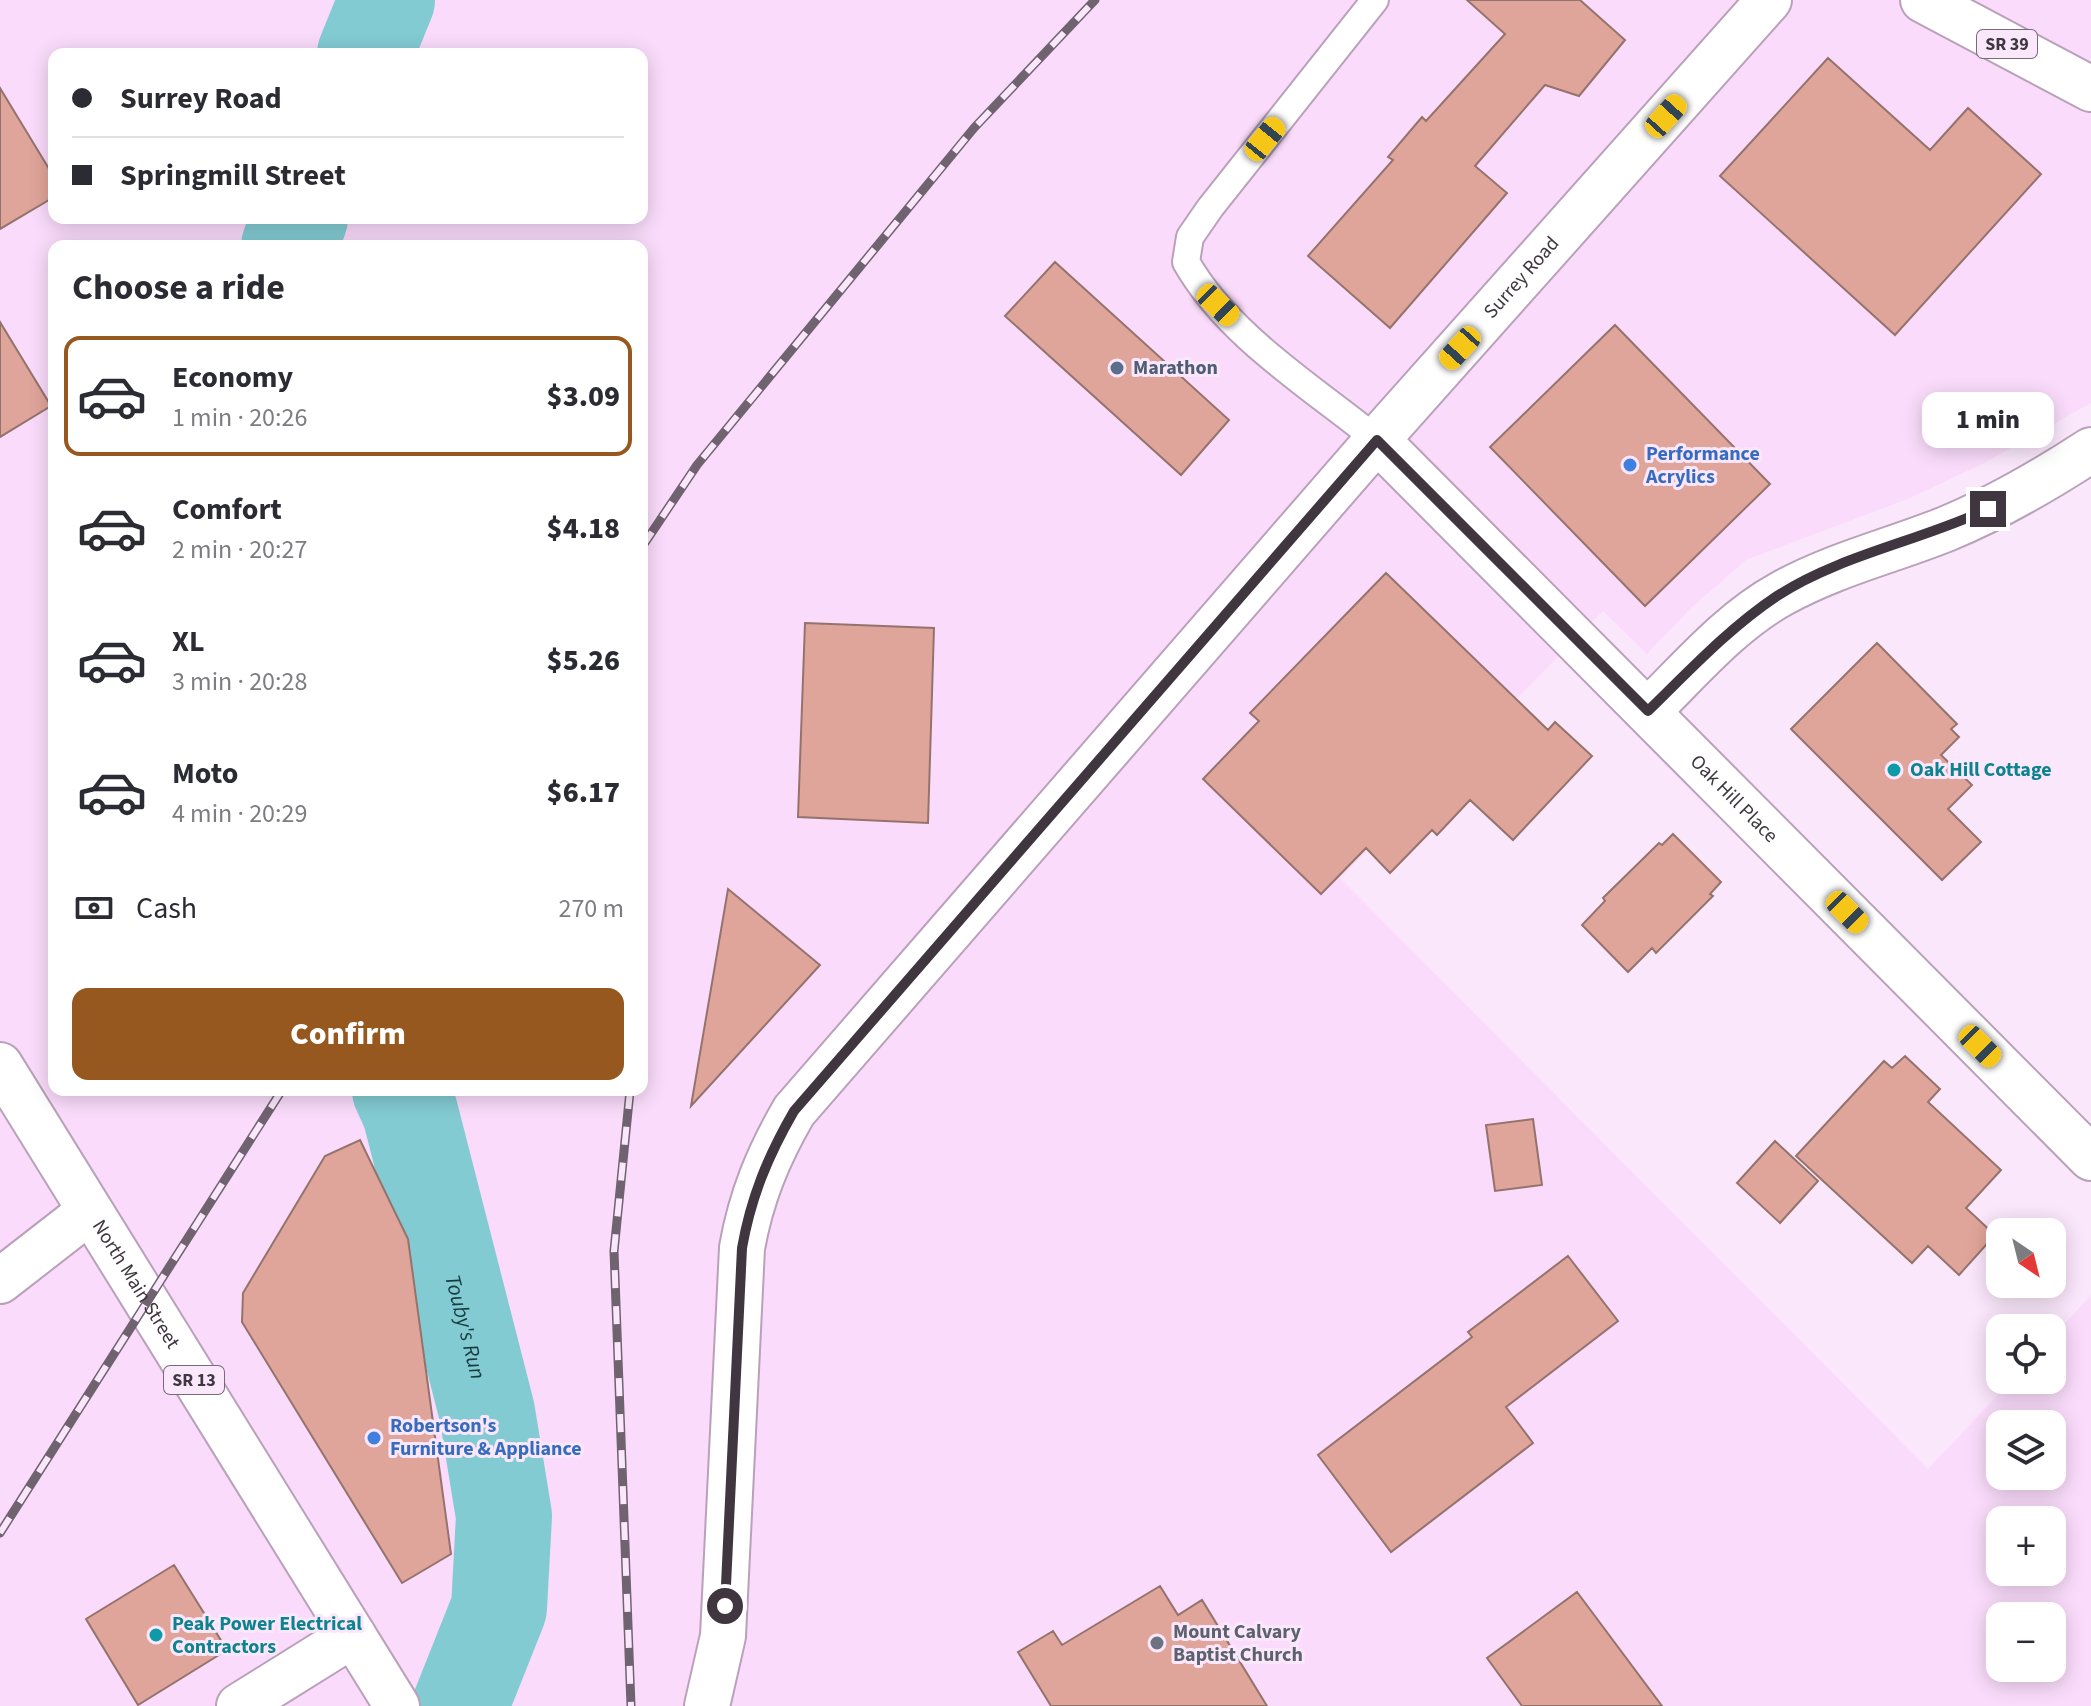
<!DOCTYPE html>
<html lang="en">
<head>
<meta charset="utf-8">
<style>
  :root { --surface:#fff; --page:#f7f7f7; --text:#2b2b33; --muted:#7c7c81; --line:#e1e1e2; --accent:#97581f }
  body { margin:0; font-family:"Source Sans 3",sans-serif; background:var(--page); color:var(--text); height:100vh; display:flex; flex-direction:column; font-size:30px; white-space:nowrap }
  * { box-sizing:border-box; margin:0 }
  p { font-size:26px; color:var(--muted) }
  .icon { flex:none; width:44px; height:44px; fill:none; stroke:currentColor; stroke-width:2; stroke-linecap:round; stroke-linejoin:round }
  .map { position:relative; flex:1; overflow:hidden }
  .panel { position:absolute; left:48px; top:240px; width:600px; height:856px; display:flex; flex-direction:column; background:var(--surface); border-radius:16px; box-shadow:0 4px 20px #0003 }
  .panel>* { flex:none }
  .hud { position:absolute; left:48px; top:48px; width:600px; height:176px; border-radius:16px; box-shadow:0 4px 20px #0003; display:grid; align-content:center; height:176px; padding:0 24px; background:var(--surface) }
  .needle { width:52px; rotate:145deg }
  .tools { position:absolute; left:1986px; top:1218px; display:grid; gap:16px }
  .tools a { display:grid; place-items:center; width:80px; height:80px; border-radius:16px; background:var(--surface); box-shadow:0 4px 20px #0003; font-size:40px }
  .end { position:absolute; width:36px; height:36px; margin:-18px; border:10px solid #403640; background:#fff; box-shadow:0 0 0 4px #fff }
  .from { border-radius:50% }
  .bubble { position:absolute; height:56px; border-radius:16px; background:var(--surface); box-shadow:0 4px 20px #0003; font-size:26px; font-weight:800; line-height:56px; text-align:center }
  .car { position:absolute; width:24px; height:48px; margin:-24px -12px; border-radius:10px; box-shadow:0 0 6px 2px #0007; background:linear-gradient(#f5c518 24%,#345 0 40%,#f5c518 0 76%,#345 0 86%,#f5c518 0) }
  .hud b { display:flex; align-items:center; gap:28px; height:76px; font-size:30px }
  .hud b+b { border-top:2px solid var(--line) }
  .hud i { width:20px; height:20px; background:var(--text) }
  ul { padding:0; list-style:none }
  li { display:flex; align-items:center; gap:24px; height:120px; margin:0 16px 12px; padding:0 8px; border:4px solid transparent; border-radius:16px }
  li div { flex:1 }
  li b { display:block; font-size:30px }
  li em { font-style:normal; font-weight:800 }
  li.current { border-color:var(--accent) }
  li>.icon { width:72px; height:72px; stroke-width:1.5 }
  h2 { padding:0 24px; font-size:36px; line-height:96px }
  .pay { display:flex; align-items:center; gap:20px; height:88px; padding:0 24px; font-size:30px }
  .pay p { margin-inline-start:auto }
  .cta { display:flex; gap:16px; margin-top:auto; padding:16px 24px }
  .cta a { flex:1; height:92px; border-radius:16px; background:var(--accent); color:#fff; font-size:32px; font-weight:800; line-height:92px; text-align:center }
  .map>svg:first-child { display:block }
</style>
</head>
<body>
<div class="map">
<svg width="2091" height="1706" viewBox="0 0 2091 1706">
  <rect width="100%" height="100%" fill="#fbe7fc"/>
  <!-- built -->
  <path fill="#fadbfb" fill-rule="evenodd" d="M0,0H2091V403L1982,464L1910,498L1746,560L1691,608L1647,654L1603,611L1340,878L1928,1469L2012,1380H2052V1337L2091,1295V1706H0ZM54,54H642V218H54ZM54,246H642V1090H54ZM2000,1424H2052V1476H2000ZM2000,1520H2052V1572H2000ZM2000,1616H2052V1668H2000Z"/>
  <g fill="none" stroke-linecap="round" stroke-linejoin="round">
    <!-- river -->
    <g stroke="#83cbd3" stroke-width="96">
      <path d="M365,54L387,0"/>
      <path d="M289,246L300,218"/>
      <path id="s1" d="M400,1090L410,1112L487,1412L504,1516L499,1608L460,1706"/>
    </g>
  </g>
  <!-- building -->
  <path fill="#e0a59a" stroke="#94736d" stroke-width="2" d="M1467,0H1580L1625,40L1579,96L1545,85L1475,166L1507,193L1390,328L1308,256L1393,160L1388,157L1422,117L1426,121L1505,34Z
    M1828,58L1930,150L1968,108L2041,174L1895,335L1720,176Z
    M0,88L54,177V197L0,229Z
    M1055,262L1229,420L1181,475L1005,316Z
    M0,322L51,406L0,437Z
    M1615,325L1770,484L1645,606L1490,447Z
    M1386,573L1548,730L1555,722L1592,756L1513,840L1470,800L1437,835L1432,830L1390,873L1366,848L1321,894L1203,779L1259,721L1250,713Z
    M805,623L934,628L928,823L798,817Z
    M1877,643L1957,724L1951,729L1959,737L1941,755L1972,785L1948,809L1981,842L1942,880L1791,729Z
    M1673,834L1721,882L1710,894L1713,896L1656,953L1652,948L1628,972L1582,925L1605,901L1603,898L1659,843L1662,845Z
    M728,889L820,965L691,1106Z
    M1905,1056L1940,1089L1928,1102L2001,1170L1966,1208L1995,1235L1959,1275L1928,1246L1912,1263L1796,1156L1884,1061L1892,1068Z
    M1533,1119L1542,1185L1495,1191L1486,1125Z
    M360,1140L408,1239L451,1554L402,1583L242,1322L243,1293L325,1156Z
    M1775,1141L1818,1181L1780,1223L1737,1183Z
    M1568,1256L1618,1321L1506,1407L1533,1443L1391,1552L1318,1455L1472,1337L1468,1332Z
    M174,1565L227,1650L138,1705L86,1619Z
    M1160,1586L1178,1615L1202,1600L1267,1706H1051L1018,1652L1053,1631L1062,1645Z
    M1577,1592L1662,1706H1522L1487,1658Z"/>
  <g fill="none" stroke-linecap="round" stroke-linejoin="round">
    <defs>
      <path id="lane" d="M1375,0L1210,208L1190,237L1186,262C1228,336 1312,387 1377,440"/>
      <g id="street">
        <path id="s2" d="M1377,440L2091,1158"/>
        <path d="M1648,711C1689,671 1730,622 1781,594C1833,565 1891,551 1946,529C1997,508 2045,480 2091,450"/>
        <path d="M0,1281L90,1211"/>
        <path d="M239,1706L353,1635"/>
        <path id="s3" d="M707,1706L723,1636L742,1248C751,1197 768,1156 794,1111L1377,440L1769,0"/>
      </g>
      <path id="primary" d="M1923,0L2091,89"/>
      <g id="highway">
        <path id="s4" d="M0,1065L397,1706"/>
      </g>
    </defs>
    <!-- lane casing -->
    <use href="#lane" stroke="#b9a1ba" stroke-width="30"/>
    <!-- street casing -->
    <use href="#street" stroke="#b9a1ba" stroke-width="48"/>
    <!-- primary casing -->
    <use href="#primary" stroke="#b9a1ba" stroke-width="48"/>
    <!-- highway casing -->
    <use href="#highway" stroke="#b9a1ba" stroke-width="48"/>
    <!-- lane -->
    <use href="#lane" stroke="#fff" stroke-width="26"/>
    <!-- street -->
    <use href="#street" stroke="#fff" stroke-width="44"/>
    <!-- primary -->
    <use href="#primary" stroke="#fff" stroke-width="44"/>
    <!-- highway -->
    <use href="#highway" stroke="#fff" stroke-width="44"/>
    <defs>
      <path id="rail" d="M642,547L697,465L974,128L1095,0
        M630,1091L614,1251L631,1706
        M0,1533L282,1090"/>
    </defs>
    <!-- rail casing -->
    <use href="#rail" stroke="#706370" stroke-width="9"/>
    <!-- rail -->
    <use href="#rail" stroke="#fbe7fc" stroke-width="6" stroke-dasharray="18" stroke-linecap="butt"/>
  </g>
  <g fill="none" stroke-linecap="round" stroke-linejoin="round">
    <!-- route -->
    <path stroke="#403640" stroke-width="10" d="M725,1606L742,1248C751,1197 768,1156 794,1111L1377,440L1648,711C1689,671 1729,628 1777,596C1840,555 1920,541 1988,509"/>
  </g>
  <!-- markers -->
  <circle fill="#5c6f8a" stroke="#fbe7fc" stroke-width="3" cx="1117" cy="368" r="8"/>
  <g fill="#3f7fe0" stroke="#fbe7fc" stroke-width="3">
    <circle cx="1630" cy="465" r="8"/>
    <circle cx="374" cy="1438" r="8"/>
  </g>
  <g fill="#0f9aa8" stroke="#fbe7fc" stroke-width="3">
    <circle cx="1894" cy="770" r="8"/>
    <circle cx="156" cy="1635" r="8"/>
  </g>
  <circle fill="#6b7280" stroke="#fbe7fc" stroke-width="3" cx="1157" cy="1643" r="8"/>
  <g text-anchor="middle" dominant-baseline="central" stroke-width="6" stroke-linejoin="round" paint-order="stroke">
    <!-- shield labels -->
    <g fill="#fbe7fc" stroke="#786b78" stroke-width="2">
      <rect x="1977" y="30" width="60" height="28" rx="6"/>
      <rect x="164" y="1366" width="60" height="28" rx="6"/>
    </g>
    <g font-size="18" font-weight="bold" fill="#403640">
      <text x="2007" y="44">SR 39</text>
      <text x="194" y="1380">SR 13</text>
    </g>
    <!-- street labels -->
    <g font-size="20" fill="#403640" stroke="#fbe7fc">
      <text stroke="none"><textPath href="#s3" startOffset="1714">Surrey Road</textPath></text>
      <text stroke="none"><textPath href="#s2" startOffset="506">Oak Hill Place</textPath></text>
      <text stroke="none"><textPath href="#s4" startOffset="258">North Main Street</textPath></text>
    </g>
    <!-- service labels -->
    <g font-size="20" font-weight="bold" fill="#4e5e75" stroke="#fbe7fc" text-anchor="start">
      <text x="1133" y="368">Marathon</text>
    </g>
    <!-- shop labels -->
    <g font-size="20" font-weight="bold" fill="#366cbe" stroke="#fbe7fc" text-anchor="start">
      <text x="1646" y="454">Performance<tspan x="1646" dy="23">Acrylics</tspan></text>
      <text x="390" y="1426">Robertson's<tspan x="390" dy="23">Furniture &amp; Appliance</tspan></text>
    </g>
    <!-- culture labels -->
    <g font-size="20" font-weight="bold" fill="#0d838f" stroke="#fbe7fc" text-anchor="start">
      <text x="1910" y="770">Oak Hill Cottage</text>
      <text x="172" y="1624">Peak Power Electrical<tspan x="172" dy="23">Contractors</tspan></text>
    </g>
    <!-- worship labels -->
    <g font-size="20" font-weight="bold" fill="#5b616d" stroke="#fbe7fc" text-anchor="start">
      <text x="1173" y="1632">Mount Calvary<tspan x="1173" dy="23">Baptist Church</tspan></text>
    </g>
    <!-- water labels -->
    <g font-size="22" font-style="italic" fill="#173b3f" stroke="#fbe7fc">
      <text stroke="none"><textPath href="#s1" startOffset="246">Touby's Run</textPath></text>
    </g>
  </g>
</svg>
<div class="tools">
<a><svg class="needle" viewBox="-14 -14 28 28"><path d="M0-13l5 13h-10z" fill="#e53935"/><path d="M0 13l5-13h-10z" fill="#7c7c81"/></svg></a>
<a><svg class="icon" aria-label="locate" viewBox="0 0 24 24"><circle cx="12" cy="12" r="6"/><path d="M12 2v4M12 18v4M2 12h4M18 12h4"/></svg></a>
<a><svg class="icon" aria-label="layers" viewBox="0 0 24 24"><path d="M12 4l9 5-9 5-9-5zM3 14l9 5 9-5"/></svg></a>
<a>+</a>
<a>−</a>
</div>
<i class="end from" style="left:725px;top:1606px"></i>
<i class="end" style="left:1988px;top:509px"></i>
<div class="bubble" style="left:1922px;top:392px;width:132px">1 min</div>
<i class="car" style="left:1666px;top:116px;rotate:42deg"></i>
<i class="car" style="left:1265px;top:139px;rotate:39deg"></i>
<i class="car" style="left:1218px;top:305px;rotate:134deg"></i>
<i class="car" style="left:1460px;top:348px;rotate:222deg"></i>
<i class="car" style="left:1847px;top:912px;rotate:135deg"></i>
<i class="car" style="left:1980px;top:1046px;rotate:135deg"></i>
<div class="hud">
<b><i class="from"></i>Surrey Road</b>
<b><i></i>Springmill Street</b>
</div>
<section class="panel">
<h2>Choose a ride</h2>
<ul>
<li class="current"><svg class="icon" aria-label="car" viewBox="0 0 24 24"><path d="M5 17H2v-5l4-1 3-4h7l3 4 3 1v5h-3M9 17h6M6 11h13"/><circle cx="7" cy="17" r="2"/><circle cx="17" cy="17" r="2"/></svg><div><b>Economy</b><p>1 min · 20:26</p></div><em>$3.09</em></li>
<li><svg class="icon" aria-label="car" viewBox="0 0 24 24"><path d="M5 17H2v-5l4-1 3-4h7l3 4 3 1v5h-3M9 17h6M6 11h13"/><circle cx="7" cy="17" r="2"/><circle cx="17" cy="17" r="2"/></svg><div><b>Comfort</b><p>2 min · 20:27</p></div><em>$4.18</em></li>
<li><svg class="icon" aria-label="car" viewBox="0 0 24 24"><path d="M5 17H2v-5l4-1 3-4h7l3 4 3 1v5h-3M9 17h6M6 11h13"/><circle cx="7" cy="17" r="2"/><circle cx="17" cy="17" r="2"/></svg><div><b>XL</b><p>3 min · 20:28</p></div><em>$5.26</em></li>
<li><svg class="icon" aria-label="car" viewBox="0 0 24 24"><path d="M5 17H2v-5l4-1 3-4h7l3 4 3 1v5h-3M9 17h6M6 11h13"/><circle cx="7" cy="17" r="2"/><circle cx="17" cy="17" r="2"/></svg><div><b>Moto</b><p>4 min · 20:29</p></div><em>$6.17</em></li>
</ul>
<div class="pay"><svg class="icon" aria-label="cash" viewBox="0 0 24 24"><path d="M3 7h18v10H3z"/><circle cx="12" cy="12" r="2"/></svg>Cash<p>270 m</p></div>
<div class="cta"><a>Confirm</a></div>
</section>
</div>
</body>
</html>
